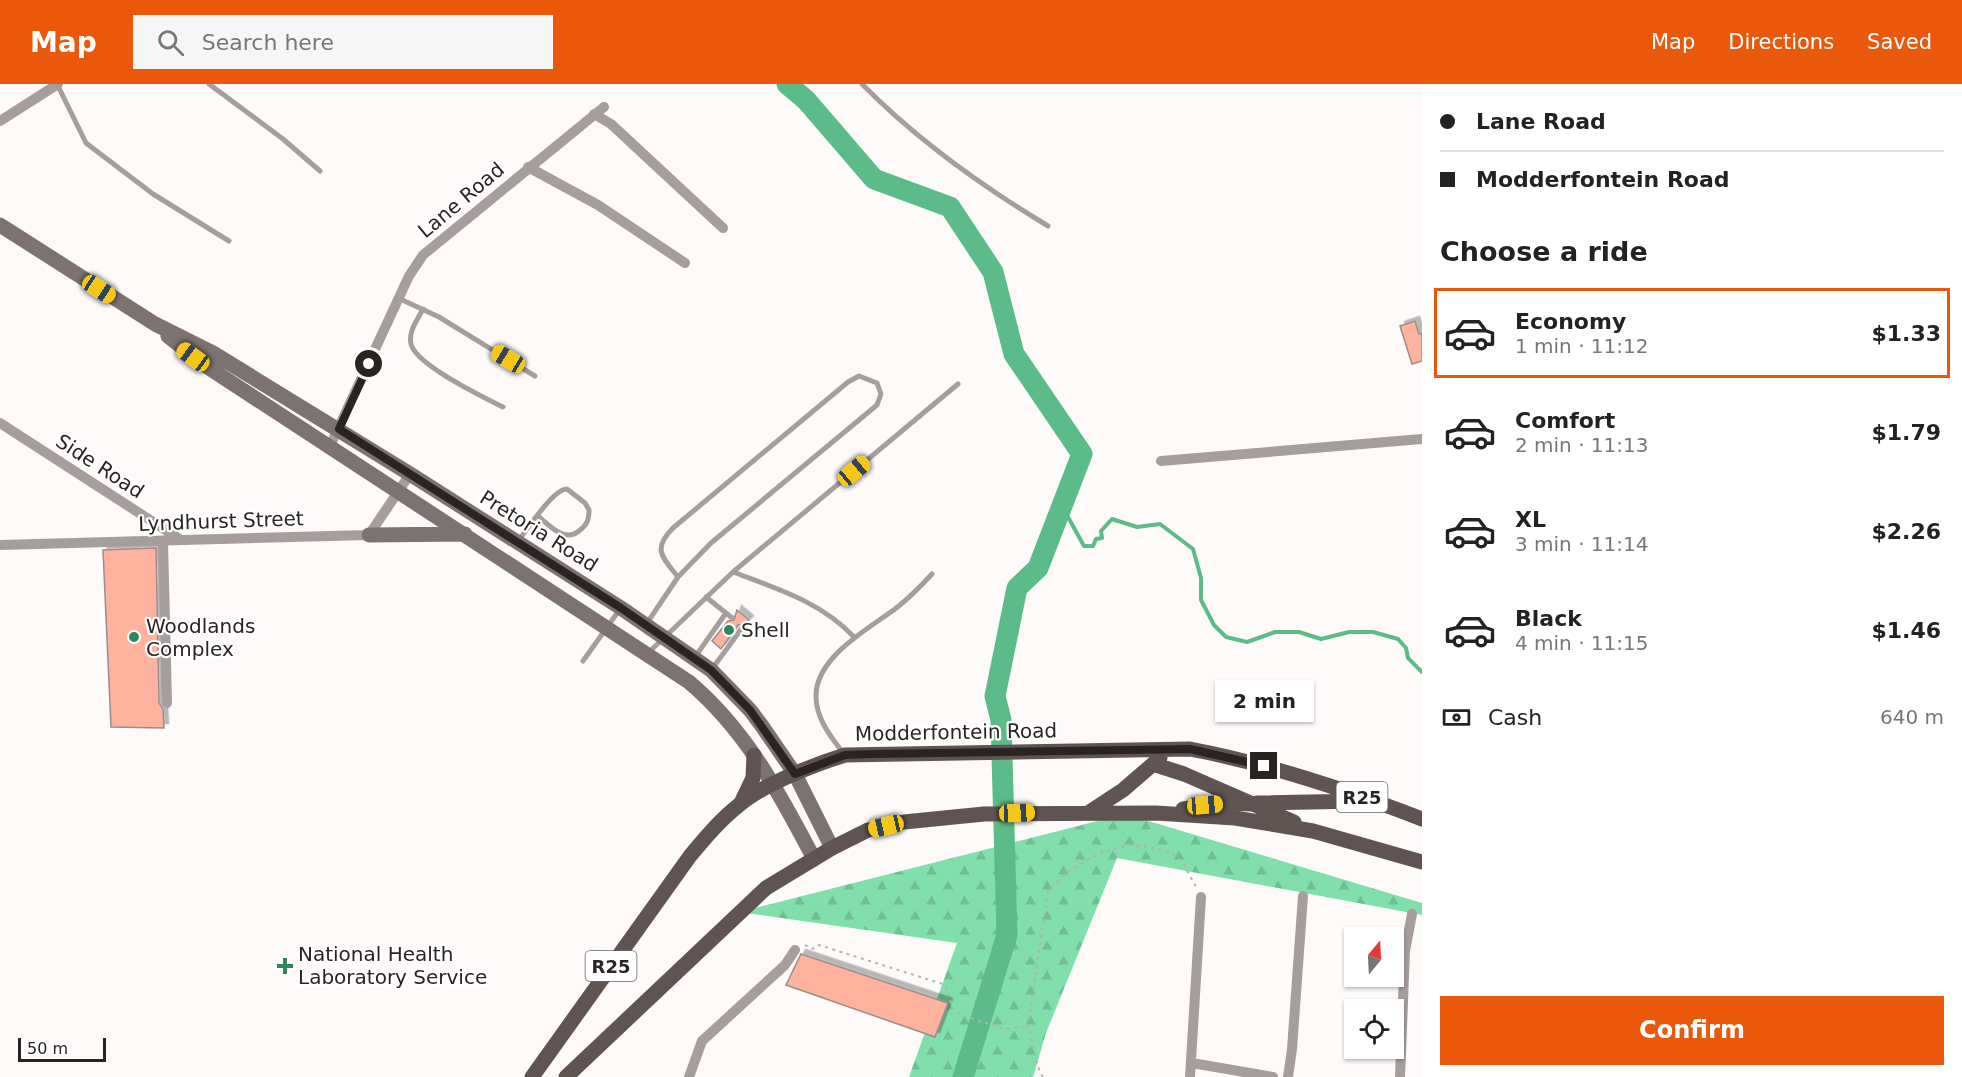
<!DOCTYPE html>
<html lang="en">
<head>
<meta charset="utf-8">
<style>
  :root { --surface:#fff; --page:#f6f6f6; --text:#222; --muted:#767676; --line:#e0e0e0; --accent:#ea580c }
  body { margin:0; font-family:"DejaVu Sans",sans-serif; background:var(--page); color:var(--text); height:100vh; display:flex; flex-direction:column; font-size:22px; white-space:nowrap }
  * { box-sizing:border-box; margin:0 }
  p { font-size:20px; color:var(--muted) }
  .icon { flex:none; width:33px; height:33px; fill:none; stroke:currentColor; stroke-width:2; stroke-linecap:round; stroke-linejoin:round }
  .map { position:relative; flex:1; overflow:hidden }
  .panel { display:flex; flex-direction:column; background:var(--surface); width:540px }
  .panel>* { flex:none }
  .hud { display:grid; align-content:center; height:132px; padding:0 18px; background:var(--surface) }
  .needle { width:39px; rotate:18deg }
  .fabs { position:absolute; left:1344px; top:843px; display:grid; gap:12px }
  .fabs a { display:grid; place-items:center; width:60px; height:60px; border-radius:0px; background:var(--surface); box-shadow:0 2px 4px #0004; font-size:30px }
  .scale { position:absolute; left:18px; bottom:15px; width:88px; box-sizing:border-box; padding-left:6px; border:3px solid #292322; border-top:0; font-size:16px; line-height:21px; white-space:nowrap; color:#292322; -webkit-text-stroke:4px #fff; paint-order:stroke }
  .end { position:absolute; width:27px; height:27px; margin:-14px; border:8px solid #292322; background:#fff; box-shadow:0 0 0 3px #fff }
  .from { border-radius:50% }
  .bubble { position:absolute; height:42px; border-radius:0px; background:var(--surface); box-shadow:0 2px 4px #0004; font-size:20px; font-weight:800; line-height:42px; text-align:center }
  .car { position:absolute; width:18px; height:36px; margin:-18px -9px; border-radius:8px; box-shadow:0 0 4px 2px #0007; background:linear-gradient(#f5c518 24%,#345 0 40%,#f5c518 0 76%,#345 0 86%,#f5c518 0) }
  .hud b { display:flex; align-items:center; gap:21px; height:57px; font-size:22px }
  .hud b+b { border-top:2px solid var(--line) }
  .hud i { width:15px; height:15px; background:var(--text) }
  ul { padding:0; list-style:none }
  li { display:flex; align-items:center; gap:18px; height:90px; margin:0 12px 9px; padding:0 6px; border:3px solid transparent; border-radius:0px }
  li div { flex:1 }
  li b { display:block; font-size:22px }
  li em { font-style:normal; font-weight:800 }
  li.on { border-color:var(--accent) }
  li>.icon { width:54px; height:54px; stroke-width:1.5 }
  h2 { padding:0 18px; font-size:27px; line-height:72px }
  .pay { display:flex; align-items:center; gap:15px; height:66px; padding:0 18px; font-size:22px }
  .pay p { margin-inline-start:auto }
  .cta { display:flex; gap:12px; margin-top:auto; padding:12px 18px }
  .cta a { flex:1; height:69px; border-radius:0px; background:var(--accent); color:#fff; font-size:24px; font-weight:800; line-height:69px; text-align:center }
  header { display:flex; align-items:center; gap:36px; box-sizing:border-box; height:84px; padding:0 30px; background:var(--accent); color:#fff }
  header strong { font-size:28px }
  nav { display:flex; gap:33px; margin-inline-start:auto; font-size:21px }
  .search { width:420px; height:54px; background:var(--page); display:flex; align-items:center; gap:15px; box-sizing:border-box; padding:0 21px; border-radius:0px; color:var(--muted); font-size:22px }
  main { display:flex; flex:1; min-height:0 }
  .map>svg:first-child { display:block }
</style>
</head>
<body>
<header>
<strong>Map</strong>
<div class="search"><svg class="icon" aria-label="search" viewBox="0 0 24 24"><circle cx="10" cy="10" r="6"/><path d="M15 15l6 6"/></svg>Search here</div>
<nav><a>Map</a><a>Directions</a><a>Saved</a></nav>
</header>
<main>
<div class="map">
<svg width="1422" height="993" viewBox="0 0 1422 993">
  <defs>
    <pattern id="forest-firs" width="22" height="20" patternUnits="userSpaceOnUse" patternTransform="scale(1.5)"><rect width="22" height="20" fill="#80dfab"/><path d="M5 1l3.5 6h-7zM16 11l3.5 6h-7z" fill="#6fbf93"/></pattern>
    <filter id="shadow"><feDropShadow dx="4.5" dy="-4.5" stdDeviation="0" flood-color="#0004"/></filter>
  </defs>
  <rect width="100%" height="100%" fill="#fdfaf9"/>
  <!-- forest -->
  <path fill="url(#forest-firs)" d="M1125,730L1422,819V831L1117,774L1046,949L1033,993H909L957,859L739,828Z"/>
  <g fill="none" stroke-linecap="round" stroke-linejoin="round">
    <!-- stream -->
    <path stroke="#5cbc89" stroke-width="4" d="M1062,422L1084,462H1093L1096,455L1102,454L1101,447L1112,435L1137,443L1160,440L1193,465L1201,494V516L1214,541L1226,553L1247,558L1275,548H1299L1321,555L1349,548H1373L1398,555L1406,564L1408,574L1422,588"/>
    <!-- river -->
    <path stroke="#5cbc89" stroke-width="21" d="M787,0L806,16L874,95L950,123L993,188L1014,270L1082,370L1038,484L1017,504L995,612L1001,636L1007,851L963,993"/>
  </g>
  <!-- building -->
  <path fill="#ffb39e" stroke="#9b8d89" stroke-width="1.5" filter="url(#shadow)" d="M1415,237L1419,250L1422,249V277L1412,280L1400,242Z
    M156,464L159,619L163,625L164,644L111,643L103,466Z
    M737,526L749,536L745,540L738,541L721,565L712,557L728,537L734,536Z
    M801,870L948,919L935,953L786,901Z"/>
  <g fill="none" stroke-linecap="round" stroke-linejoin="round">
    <!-- path -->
    <path stroke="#b5b1b0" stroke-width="2" stroke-dasharray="3 4.5" stroke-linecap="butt" d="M805,861L812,865L819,861L946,901L953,926L959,930L1004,945L1028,942
      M1043,993C1034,978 1034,958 1028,942L1048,806L1071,785L1102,768L1129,761L1149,763L1169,768L1182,777L1197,805"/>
    <!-- service -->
    <path stroke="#a59e9c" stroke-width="5" d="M57,0L86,59L153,110L229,157
      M209,0L283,55L320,87
      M862,0C917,56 980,101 1048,142
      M398,214L439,233L535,292
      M423,225C418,235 408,247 411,260C416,281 483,313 503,323
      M518,457C528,445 553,405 567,405L585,419L589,426C589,436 587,441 579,447C564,459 549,441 538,432
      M733,488C778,505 821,518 854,553
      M706,513L731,533
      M647,539L678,493L711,459L877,321L881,310L877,299L859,292L848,298L673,444C652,465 662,473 678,493
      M648,569L733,488L958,300
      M695,573L726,529
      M583,577L620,525
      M712,585L742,544
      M844,670C831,653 816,635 816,612C816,573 868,545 895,525C908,515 921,502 932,490"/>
    <!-- minor -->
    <path stroke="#a59e9c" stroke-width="10" d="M594,30L611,40L723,144
      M0,37L58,0
      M528,83L598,121L685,179
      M0,339L181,456
      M330,362L409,192L423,171L604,23
      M1161,377L1422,355
      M163,457L167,619
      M0,461L369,451L410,390
      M1192,979L1273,993
      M689,993L702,957L785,881L795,866
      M1190,993L1201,813
      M1288,993L1292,965L1303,812
      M1400,993L1405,867L1412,830"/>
    <!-- secondary -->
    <path stroke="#7c7370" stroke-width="15" d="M0,141L155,240L213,269L410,390L621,524L711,586L750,626L762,642L795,690L832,764
      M168,252L206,282L689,598C746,646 780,710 814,775
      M369,451L465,450"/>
    <!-- primary -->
    <path stroke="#5f5451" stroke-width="15" d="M1153,680L1184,690L1294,738
      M741,719L753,694L754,671
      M1257,719L1362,717
      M1183,725L1225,719
      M1088,729L1123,706L1160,674
      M532,993L690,772C705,754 720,736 739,721C764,700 813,681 845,671L1190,665C1270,680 1347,706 1422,735
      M566,993L766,804L832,764L868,746L904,738L984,730L1156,729L1235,734L1313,747L1422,778"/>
    <!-- primary-bridge -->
    <path stroke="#5f5451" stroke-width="15" d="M1225,719L1254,720"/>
  </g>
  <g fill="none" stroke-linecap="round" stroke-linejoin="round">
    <!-- route -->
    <path stroke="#292322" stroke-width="8" d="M369,280L339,345L621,524L711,586L750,626L795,690L845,671L873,670L1190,665L1264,682"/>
  </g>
  <!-- markers -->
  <g fill="#2e865b" stroke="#fff" stroke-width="2">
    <circle cx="729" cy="546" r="6"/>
    <circle cx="134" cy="553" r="6"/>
    <path d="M282 873h6v6h6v6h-6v6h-6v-6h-6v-6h6z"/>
  </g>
  <g text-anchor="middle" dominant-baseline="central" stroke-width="4.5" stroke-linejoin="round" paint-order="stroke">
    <!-- shield labels -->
    <g fill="#fff" stroke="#696564" stroke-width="1.5">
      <rect x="1336.5" y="698" width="51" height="30" rx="4.5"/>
      <rect x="585.5" y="867" width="51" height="30" rx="4.5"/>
    </g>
    <g font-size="18" font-weight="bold" fill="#292322">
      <text x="1362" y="713">R25</text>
      <text x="611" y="882">R25</text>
    </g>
    <!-- street labels -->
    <g font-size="20" fill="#292322" stroke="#fff">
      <text transform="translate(461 116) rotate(-40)">Lane Road</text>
      <text transform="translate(100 382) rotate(33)">Side Road</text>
      <text transform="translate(221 437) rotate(-2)">Lyndhurst Street</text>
      <text transform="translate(539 447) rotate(32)">Pretoria Road</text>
      <text transform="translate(956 648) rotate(-1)">Modderfontein Road</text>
    </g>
    <!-- poi labels -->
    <g font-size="20" fill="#292322" stroke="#fff" text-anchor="start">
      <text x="146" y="542">Woodlands<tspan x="146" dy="23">Complex</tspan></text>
      <text x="741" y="546">Shell</text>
      <text x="298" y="870">National Health<tspan x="298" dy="23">Laboratory Service</tspan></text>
    </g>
  </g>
</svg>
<div class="fabs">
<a><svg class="needle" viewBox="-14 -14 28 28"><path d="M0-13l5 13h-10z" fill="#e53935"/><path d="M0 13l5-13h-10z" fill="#767676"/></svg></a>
<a><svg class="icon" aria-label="locate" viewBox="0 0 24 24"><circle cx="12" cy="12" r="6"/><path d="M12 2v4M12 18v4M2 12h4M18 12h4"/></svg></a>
</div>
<div class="scale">50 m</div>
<i class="end from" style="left:369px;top:280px"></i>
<i class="end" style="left:1264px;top:682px"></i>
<div class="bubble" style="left:1215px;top:596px;width:99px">2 min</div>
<i class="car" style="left:99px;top:205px;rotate:123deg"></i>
<i class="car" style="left:193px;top:273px;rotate:306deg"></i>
<i class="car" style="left:508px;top:275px;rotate:301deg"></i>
<i class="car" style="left:854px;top:387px;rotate:50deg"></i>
<i class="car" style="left:1205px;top:721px;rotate:85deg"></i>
<i class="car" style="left:1017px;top:729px;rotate:88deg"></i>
<i class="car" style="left:886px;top:742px;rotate:257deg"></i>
</div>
<section class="panel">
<div class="hud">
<b><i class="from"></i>Lane Road</b>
<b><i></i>Modderfontein Road</b>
</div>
<h2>Choose a ride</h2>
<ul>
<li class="on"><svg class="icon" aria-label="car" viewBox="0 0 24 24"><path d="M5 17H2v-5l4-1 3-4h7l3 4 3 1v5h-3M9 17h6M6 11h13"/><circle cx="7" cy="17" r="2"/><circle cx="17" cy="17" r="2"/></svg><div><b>Economy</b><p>1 min · 11:12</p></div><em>$1.33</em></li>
<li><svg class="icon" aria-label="car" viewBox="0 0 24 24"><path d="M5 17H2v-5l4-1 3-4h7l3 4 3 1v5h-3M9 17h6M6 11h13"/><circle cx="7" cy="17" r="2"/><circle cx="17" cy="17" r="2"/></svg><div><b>Comfort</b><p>2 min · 11:13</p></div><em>$1.79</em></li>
<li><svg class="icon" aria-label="car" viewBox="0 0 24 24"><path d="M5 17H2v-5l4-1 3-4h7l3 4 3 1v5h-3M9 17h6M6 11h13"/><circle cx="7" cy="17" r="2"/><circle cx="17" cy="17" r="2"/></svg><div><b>XL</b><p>3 min · 11:14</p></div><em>$2.26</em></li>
<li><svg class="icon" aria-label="car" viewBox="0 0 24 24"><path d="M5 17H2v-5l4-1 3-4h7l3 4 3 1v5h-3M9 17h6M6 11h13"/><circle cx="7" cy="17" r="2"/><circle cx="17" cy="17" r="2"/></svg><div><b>Black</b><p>4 min · 11:15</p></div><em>$1.46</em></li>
</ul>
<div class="pay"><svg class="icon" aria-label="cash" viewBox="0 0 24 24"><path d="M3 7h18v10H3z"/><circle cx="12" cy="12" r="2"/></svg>Cash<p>640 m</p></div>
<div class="cta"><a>Confirm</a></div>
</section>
</main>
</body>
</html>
